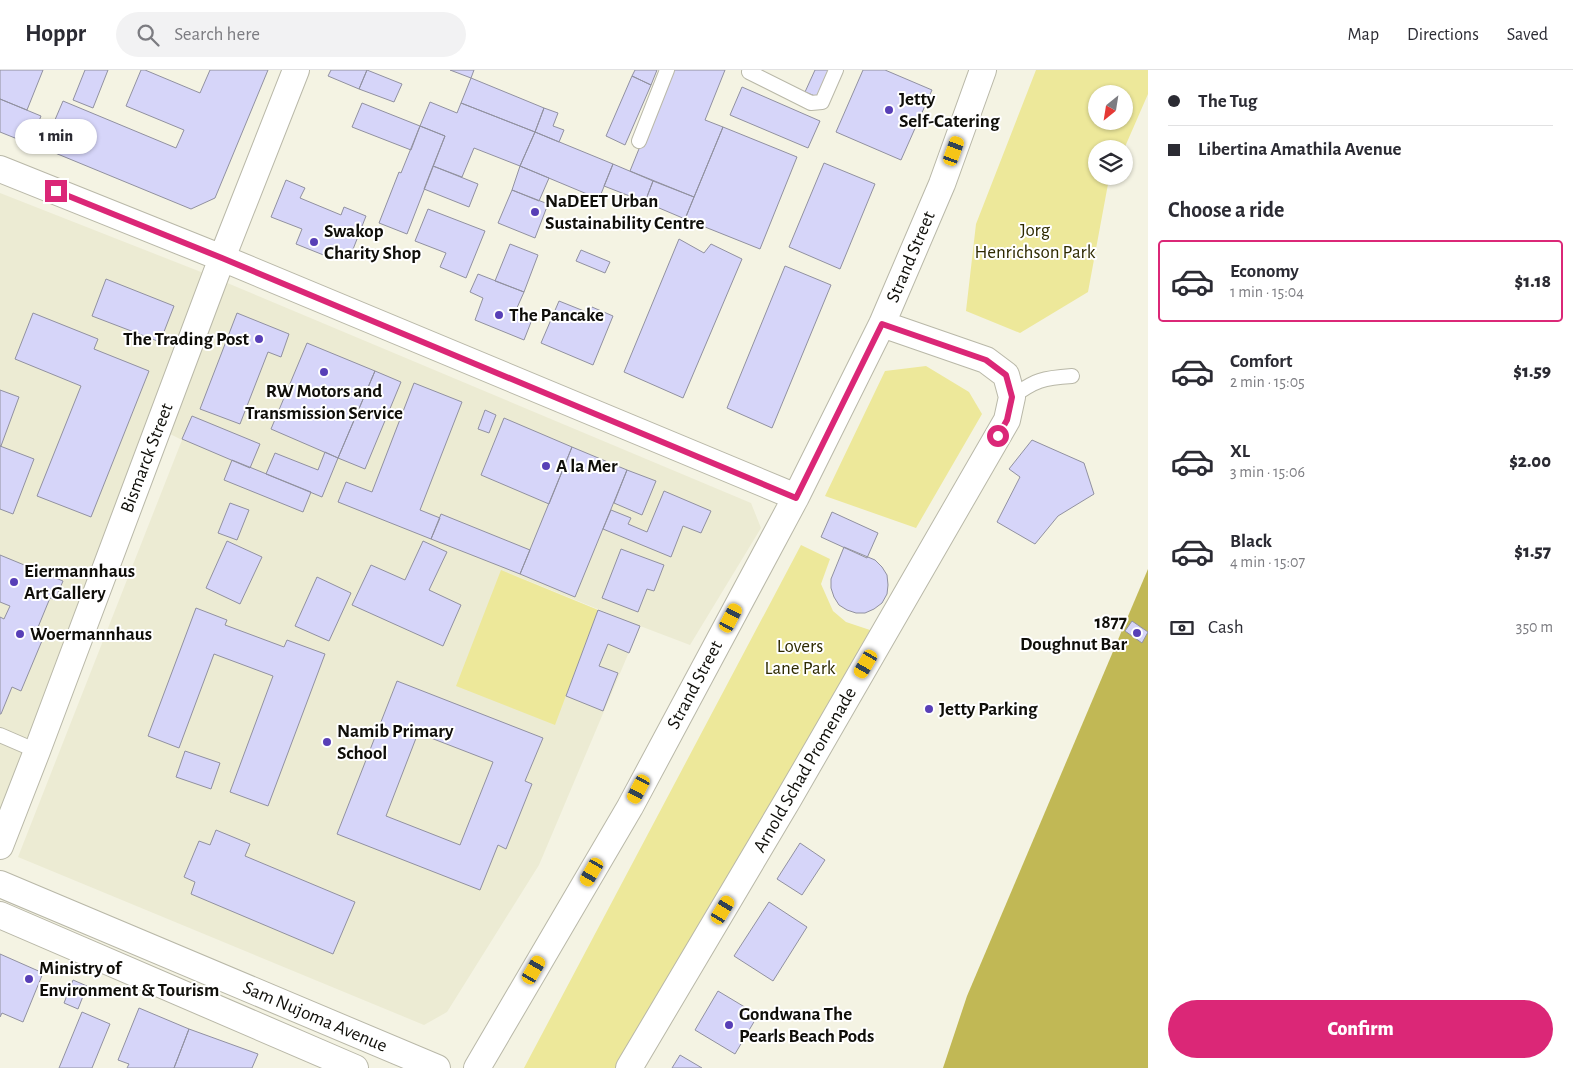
<!DOCTYPE html>
<html lang="en">
<head>
<meta charset="utf-8">
<style>
  :root { --surface:#fff; --page:#f2f2f3; --text:#2b2b33; --muted:#7c7c81; --line:#e1e1e2; --accent:#db2777 }
  body { margin:0; font-family:"Alegreya Sans",sans-serif; background:var(--page); color:var(--text); height:100vh; display:flex; flex-direction:column; font-size:19px; white-space:nowrap }
  * { box-sizing:border-box; margin:0 }
  p { font-size:16px; color:var(--muted) }
  .icon { flex:none; width:28px; height:28px; fill:none; stroke:currentColor; stroke-width:2; stroke-linecap:round; stroke-linejoin:round }
  .map { position:relative; flex:1; overflow:hidden }
  .drawer { display:flex; flex-direction:column; background:var(--surface); width:425px }
  .drawer>* { flex:none }
  .banner { display:grid; align-content:center; height:110px; padding:0 20px; background:var(--surface) }
  .needle { width:32px; rotate:210deg }
  .fabs { position:absolute; left:1088px; top:15px; display:grid; gap:10px }
  .fabs a { display:grid; place-items:center; width:45px; height:45px; border-radius:50%; background:var(--surface); box-shadow:0 1px 4px #0004; font-size:25px }
  .end { position:absolute; width:22px; height:22px; margin:-11px; border:6px solid #db2777; background:#fff; box-shadow:0 0 0 2px #fff }
  .from { border-radius:50% }
  .bubble { position:absolute; height:35px; border-radius:18px; background:var(--surface); box-shadow:0 1px 4px #0004; font-size:16px; font-weight:800; line-height:35px; text-align:center }
  .car { position:absolute; width:15px; height:30px; margin:-15px -8px; border-radius:6px; box-shadow:0 0 4px 1px #0007; background:linear-gradient(#f5c518 24%,#345 0 40%,#f5c518 0 76%,#345 0 86%,#f5c518 0) }
  .banner b { display:flex; align-items:center; gap:18px; height:48px; font-size:19px }
  .banner b+b { border-top:1px solid var(--line) }
  .banner i { width:12px; height:12px; background:var(--text) }
  ul { padding:0; list-style:none }
  li { display:flex; align-items:center; gap:15px; height:82px; margin:0 10px 8px; padding:0 10px; border:2px solid transparent; border-radius:5px }
  li div { flex:1 }
  li b { display:block; font-size:19px }
  li em { font-style:normal; font-weight:800 }
  li.active { border-color:var(--accent) }
  li>.icon { width:45px; height:45px; stroke-width:1.5 }
  h2 { padding:0 20px; font-size:22px; line-height:60px }
  .pay { display:flex; align-items:center; gap:12px; height:55px; padding:0 20px; font-size:19px }
  .pay p { margin-inline-start:auto }
  .cta { display:flex; gap:10px; margin-top:auto; padding:10px 20px }
  .cta a { flex:1; height:58px; border-radius:30px; background:var(--accent); color:#fff; font-size:20px; font-weight:800; line-height:58px; text-align:center }
  header { display:flex; align-items:center; gap:30px; box-sizing:border-box; height:70px; padding:0 25px; background:var(--surface); border-bottom:1px solid var(--line) }
  header strong { font-size:24px }
  nav { display:flex; gap:28px; margin-inline-start:auto; font-size:18px }
  .search { width:350px; height:45px; background:var(--page); display:flex; align-items:center; gap:12px; box-sizing:border-box; padding:0 18px; border-radius:28px; color:var(--muted); font-size:19px }
  main { display:flex; flex:1; min-height:0 }
  .map>svg:first-child { display:block }
</style>
</head>
<body>
<header>
<strong>Hoppr</strong>
<div class="search"><svg class="icon" aria-label="search" viewBox="0 0 24 24"><circle cx="10" cy="10" r="6"/><path d="M15 15l6 6"/></svg>Search here</div>
<nav><a>Map</a><a>Directions</a><a>Saved</a></nav>
</header>
<main>
<div class="map">
<svg width="1148" height="998" viewBox="0 0 1148 998">
  <rect width="100%" height="100%" fill="#f4f3e3"/>
  <!-- built -->
  <path fill="#ecebd3" fill-rule="evenodd" d="M0,123L201,202L751,433L761,458L690,575L640,556L539,795L447,942L424,955L18,787L182,370L148,353L0,747ZM492,496L615,546L598,540Z"/>
  <!-- green -->
  <path fill="#ede89a" fill-rule="evenodd" d="M1036,0H1148V24L1124,79H1096V106H1111L1108,114L1088,222L1020,263L966,241L976,154ZM1096,24H1124V51H1096Z
    M926,296L969,322L982,344L916,458L825,426L885,301Z
    M801,475L830,489L821,514L833,541L846,552L876,562L617,998H524Z
    M501,500L598,540L555,655L456,616Z"/>
  <!-- water -->
  <path fill="#c1b855" d="M1148,499V998H943L967,926Z"/>
  <!-- building -->
  <path fill="#d6d5f9" stroke="#9191a0" fill-rule="evenodd" d="M0,0H43L27,40L0,29Z
    M85,0H108L93,38L73,30Z
    M141,0H145L200,23L210,0H268L215,128L191,139L43,78L63,31L176,78L184,60L126,36Z
    M331,0H367L359,19L328,6Z
    M367,0L402,14L394,32L359,19Z
    M450,0H474L471,8Z
    M635,0H657L651,15L632,6Z
    M671,0H725L705,50L723,57L694,127L630,101Z
    M815,0H832L820,28L805,22Z
    M863,0H885L932,20L901,90L836,62Z
    M632,6L651,15L625,75L606,66Z
    M471,8L544,38L535,62L461,33Z
    M742,17L820,51L808,78L730,45Z
    M0,29L41,46L30,74L0,62Z
    M430,32L457,43L461,33L535,62L520,96L474,78L462,107L433,96L445,66L420,56Z
    M362,33L420,56L411,80L352,57Z
    M544,38L558,43L553,56L564,60L559,72L535,62Z
    M420,56L445,66L407,164L379,153L399,102L401,103Z
    M723,57L797,87L760,179L685,149Z
    M535,62L613,94L599,129L520,96Z
    M824,93L875,114L840,199L789,177Z
    M613,94L653,111L645,132L604,116Z
    M433,96L478,114L469,137L424,119Z
    M520,96L549,108L539,131L512,120Z
    M286,110L305,118L300,128L341,145L344,137L366,146L350,187L330,178L326,186L296,174L302,159L271,147Z
    M653,111L694,127L685,149L645,132Z
    M512,120L548,134L535,168L498,153Z
    M428,139L485,161L466,208L440,197L446,183L415,171Z
    M679,169L704,183L711,174L742,189L683,328L624,302Z
    M510,174L538,185L524,222L495,211Z
    M581,180L610,192L605,203L576,191Z
    M785,196L831,215L772,358L727,338Z
    M478,204L524,222L516,240L533,247L524,270L475,250L483,228L470,222Z
    M106,209L174,236L160,272L92,246Z
    M559,231L589,243L592,237L613,246L593,295L541,273Z
    M33,243L98,269L94,279L149,301L91,447L37,426L81,316L15,289Z
    M237,243L289,264L281,287L268,282L240,354L200,339Z
    M307,273L375,301L338,388L271,359Z
    M375,301L401,312L365,399L338,388Z
    M414,313L462,332L420,440L440,448L431,469L338,432L346,412L372,422Z
    M0,320L19,327L1,376H0Z
    M485,340L496,345L489,363L478,359Z
    M192,346L260,374L250,398L182,369Z
    M504,348L572,377L549,434L481,405Z
    M1032,370L1084,393L1094,424L1058,446L1035,474L997,452L1020,407L1009,399Z
    M0,376L34,389L13,444L0,439Z
    M572,377L627,400L575,527L520,504Z
    M325,382L338,388L322,427L266,404L275,383L318,400Z
    M232,390L311,422L303,442L224,410Z
    M627,400L656,411L642,445L614,433Z
    M664,421L711,441L701,463L683,456L671,487L603,459L611,440L631,448L628,454L647,462Z
    M230,433L249,440L237,470L218,463Z
    M832,442L878,463L867,488L821,467Z
    M441,444L530,480L520,504L431,469Z
    M227,471L262,487L240,534L206,518Z
    M423,471L447,482L429,520L461,535L443,576L352,535L371,495L405,510Z
    M844,477L875,490L882,497L887,505L888,515L887,524L882,533L874,539L865,543H856L847,540L839,535L834,527L831,518V509Z
    M621,479L664,495L654,521L647,519L638,542L602,528Z
    M0,485L63,511L55,530L50,528L36,562L44,566L21,621L12,617L1,644H0V547L4,549L10,536L0,532Z
    M317,507L351,523L329,571L295,556Z
    M196,538L227,550L225,555L284,577L287,570L325,584L268,736L230,722L273,606L214,584L179,678L148,666Z
    M598,540L640,556L629,583L608,574L599,596L618,603L603,641L566,626Z
    M1132,551L1148,562L1142,573L1125,561Z
    M397,611L543,668L525,711L532,714L506,779L498,775L480,820L337,764ZM418,663L493,692L460,775L386,746Z
    M185,681L220,693L211,719L176,707Z
    M216,760L250,774L245,786L355,832L333,884L191,824L195,812L184,807L199,771L210,775Z
    M800,773L825,790L802,825L777,809Z
    M769,832L807,857L773,911L734,886Z
    M0,884L43,903L23,952L2,943L0,947Z
    M73,910L87,916L78,939L64,933Z
    M718,921L758,945L735,984L695,960Z
    M139,938L189,959L174,998H127L129,994L118,990Z
    M82,942L110,954L92,998H59Z
    M189,959L258,984L252,998H174Z
    M680,985L702,998H672Z"/>
  <g fill="none" stroke-linecap="round" stroke-linejoin="round">
    <defs>
      <path id="lane" d="M749,2L811,33L822,32L836,0
        M639,71L667,0
        M1012,327C1035,310 1043,308 1072,306
        M0,665L37,681"/>
      <path id="street" d="M0,99L222,188L796,427
        M0,776L37,681L222,188L296,0
        M0,814L437,998
        M0,845L355,998
        M477,998L630,737L796,427L882,254L942,114L983,0
        M629,998L789,728L1007,350L1012,327L1006,305L986,290L882,254"/>
    </defs>
    <!-- lane casing -->
    <use href="#lane" stroke="#b9b8a8" stroke-width="16"/>
    <!-- street casing -->
    <use href="#street" stroke="#b9b8a8" stroke-width="28"/>
    <!-- lane -->
    <use href="#lane" stroke="#fff" stroke-width="14"/>
    <!-- street -->
    <use href="#street" stroke="#fff" stroke-width="26"/>
  </g>
  <g fill="none" stroke-linecap="round" stroke-linejoin="round">
    <!-- route -->
    <path stroke="#db2777" stroke-width="6" d="M56,121L222,188L796,428L882,254L986,290L1006,305L1012,327L1007,350L998,366"/>
  </g>
  <!-- markers -->
  <g fill="#583fb7" stroke="#fff" stroke-width="2">
    <circle cx="889" cy="40" r="5"/>
    <circle cx="535" cy="142" r="5"/>
    <circle cx="314" cy="172" r="5"/>
    <circle cx="499" cy="245" r="5"/>
    <circle cx="259" cy="269" r="5"/>
    <circle cx="324" cy="302" r="5"/>
    <circle cx="546" cy="396" r="5"/>
    <circle cx="14" cy="512" r="5"/>
    <circle cx="1137" cy="563" r="5"/>
    <circle cx="20" cy="564" r="5"/>
    <circle cx="929" cy="639" r="5"/>
    <circle cx="327" cy="672" r="5"/>
    <circle cx="29" cy="909" r="5"/>
    <circle cx="729" cy="955" r="5"/>
  </g>
  <g text-anchor="middle" dominant-baseline="central" stroke-width="4" stroke-linejoin="round" paint-order="stroke">
    <!-- poi labels -->
    <g font-size="19" font-weight="bold" fill="#0f0e09" stroke="#fff" text-anchor="start">
      <text x="899" y="29">Jetty<tspan x="899" dy="22">Self-Catering</tspan></text>
      <text x="545" y="131">NaDEET Urban<tspan x="545" dy="22">Sustainability Centre</tspan></text>
      <text x="324" y="161">Swakop<tspan x="324" dy="22">Charity Shop</tspan></text>
      <text x="509" y="245">The Pancake</text>
      <text x="249" y="269" text-anchor="end">The Trading Post</text>
      <text x="324" y="321" text-anchor="middle">RW Motors and<tspan x="324" dy="22">Transmission Service</tspan></text>
      <text x="556" y="396">A la Mer</text>
      <text x="24" y="501">Eiermannhaus<tspan x="24" dy="22">Art Gallery</tspan></text>
      <text x="1127" y="552" text-anchor="end">1877<tspan x="1127" dy="22">Doughnut Bar</tspan></text>
      <text x="30" y="564">Woermannhaus</text>
      <text x="939" y="639">Jetty Parking</text>
      <text x="337" y="661">Namib Primary<tspan x="337" dy="22">School</tspan></text>
      <text x="39" y="898">Ministry of<tspan x="39" dy="22">Environment &amp; Tourism</tspan></text>
      <text x="739" y="944">Gondwana The<tspan x="739" dy="22">Pearls Beach Pods</tspan></text>
    </g>
    <!-- park labels -->
    <g font-size="19" fill="#2e2a00" stroke="#fff">
      <text x="1035" y="160">Jorg<tspan x="1035" dy="22">Henrichson Park</tspan></text>
      <text x="800" y="576">Lovers<tspan x="800" dy="22">Lane Park</tspan></text>
    </g>
    <!-- street labels -->
    <g font-size="19" fill="#0f0e09" stroke="#fff">
      <text transform="translate(911 187) rotate(-67)">Strand Street</text>
      <text transform="translate(147 388) rotate(-69)">Bismarck Street</text>
      <text transform="translate(695 615) rotate(-62)">Strand Street</text>
      <text transform="translate(805 700) rotate(-60)">Arnold Schad Promenade</text>
      <text transform="translate(315 947) rotate(23)">Sam Nujoma Avenue</text>
    </g>
  </g>
</svg>
<div class="fabs">
<a><svg class="needle" viewBox="-14 -14 28 28"><path d="M0-13l5 13h-10z" fill="#e53935"/><path d="M0 13l5-13h-10z" fill="#7c7c81"/></svg></a>
<a><svg class="icon" aria-label="layers" viewBox="0 0 24 24"><path d="M12 4l9 5-9 5-9-5zM3 14l9 5 9-5"/></svg></a>
</div>
<i class="end from" style="left:998px;top:366px"></i>
<i class="end" style="left:56px;top:121px"></i>
<div class="bubble" style="left:15px;top:49px;width:82px">1 min</div>
<i class="car" style="left:954px;top:81px;rotate:20deg"></i>
<i class="car" style="left:731px;top:548px;rotate:28deg"></i>
<i class="car" style="left:866px;top:594px;rotate:210deg"></i>
<i class="car" style="left:639px;top:719px;rotate:208deg"></i>
<i class="car" style="left:592px;top:802px;rotate:210deg"></i>
<i class="car" style="left:723px;top:840px;rotate:31deg"></i>
<i class="car" style="left:534px;top:900px;rotate:30deg"></i>
</div>
<section class="drawer">
<div class="banner">
<b><i class="from"></i>The Tug</b>
<b><i></i>Libertina Amathila Avenue</b>
</div>
<h2>Choose a ride</h2>
<ul>
<li class="active"><svg class="icon" aria-label="car" viewBox="0 0 24 24"><path d="M5 17H2v-5l4-1 3-4h7l3 4 3 1v5h-3M9 17h6M6 11h13"/><circle cx="7" cy="17" r="2"/><circle cx="17" cy="17" r="2"/></svg><div><b>Economy</b><p>1 min · 15:04</p></div><em>$1.18</em></li>
<li><svg class="icon" aria-label="car" viewBox="0 0 24 24"><path d="M5 17H2v-5l4-1 3-4h7l3 4 3 1v5h-3M9 17h6M6 11h13"/><circle cx="7" cy="17" r="2"/><circle cx="17" cy="17" r="2"/></svg><div><b>Comfort</b><p>2 min · 15:05</p></div><em>$1.59</em></li>
<li><svg class="icon" aria-label="car" viewBox="0 0 24 24"><path d="M5 17H2v-5l4-1 3-4h7l3 4 3 1v5h-3M9 17h6M6 11h13"/><circle cx="7" cy="17" r="2"/><circle cx="17" cy="17" r="2"/></svg><div><b>XL</b><p>3 min · 15:06</p></div><em>$2.00</em></li>
<li><svg class="icon" aria-label="car" viewBox="0 0 24 24"><path d="M5 17H2v-5l4-1 3-4h7l3 4 3 1v5h-3M9 17h6M6 11h13"/><circle cx="7" cy="17" r="2"/><circle cx="17" cy="17" r="2"/></svg><div><b>Black</b><p>4 min · 15:07</p></div><em>$1.57</em></li>
</ul>
<div class="pay"><svg class="icon" aria-label="cash" viewBox="0 0 24 24"><path d="M3 7h18v10H3z"/><circle cx="12" cy="12" r="2"/></svg>Cash<p>350 m</p></div>
<div class="cta"><a>Confirm</a></div>
</section>
</main>
</body>
</html>
